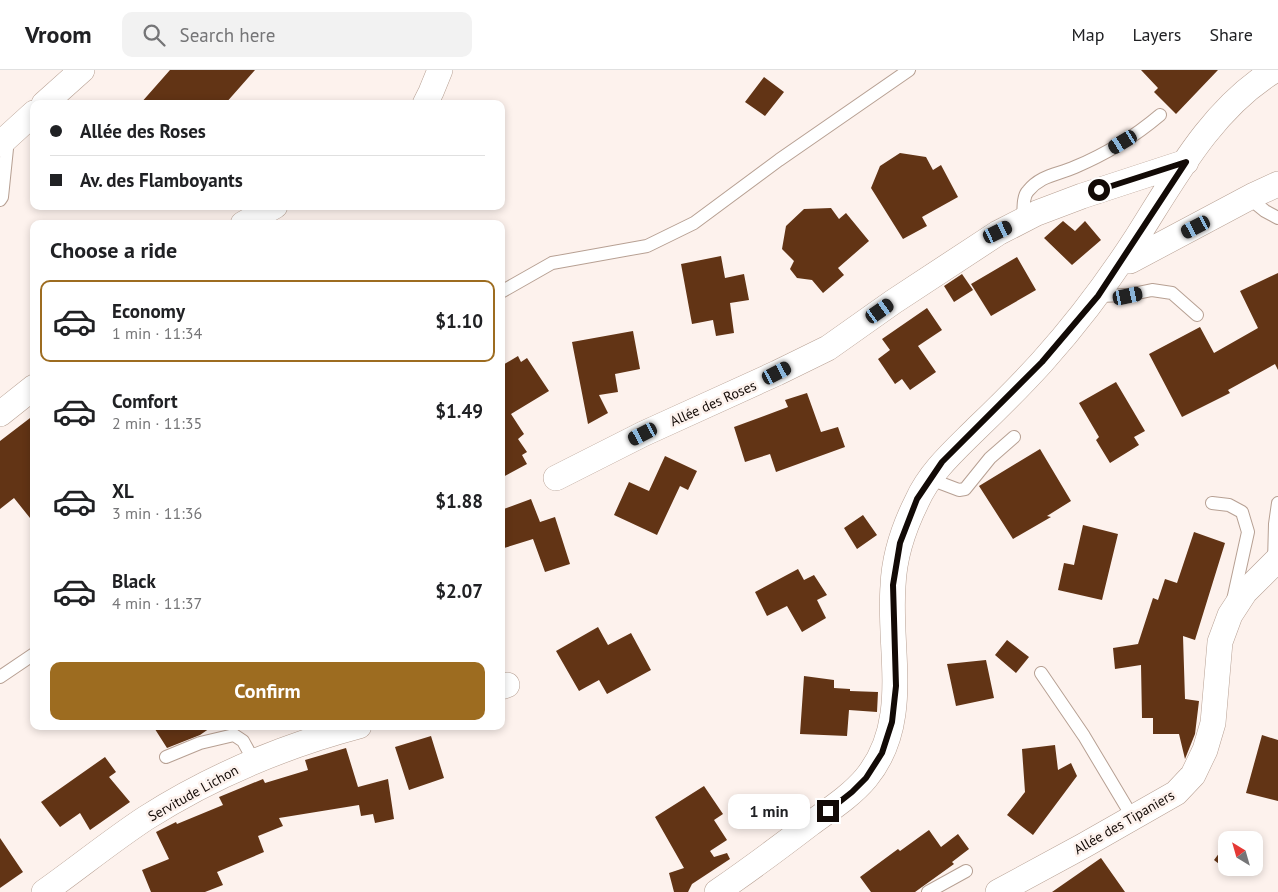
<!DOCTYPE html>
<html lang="en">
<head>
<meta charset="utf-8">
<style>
  :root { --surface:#fff; --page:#f2f2f2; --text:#202124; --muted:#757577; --line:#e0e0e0; --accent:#9d6c20 }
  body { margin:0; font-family:"PT Sans",sans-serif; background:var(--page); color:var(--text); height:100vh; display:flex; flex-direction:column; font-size:19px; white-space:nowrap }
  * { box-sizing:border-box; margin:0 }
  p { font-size:16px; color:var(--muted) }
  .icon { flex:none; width:28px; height:28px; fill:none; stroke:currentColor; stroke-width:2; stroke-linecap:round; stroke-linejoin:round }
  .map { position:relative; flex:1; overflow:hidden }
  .details { position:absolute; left:30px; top:150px; width:475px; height:510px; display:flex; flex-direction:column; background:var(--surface); border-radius:10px; box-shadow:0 2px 8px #0003 }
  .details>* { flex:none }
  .top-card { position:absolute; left:30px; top:30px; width:475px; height:110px; border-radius:10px; box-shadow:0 2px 8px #0003; display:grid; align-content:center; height:110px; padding:0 20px; background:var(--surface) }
  .needle { width:32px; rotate:323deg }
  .controls { position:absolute; left:1218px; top:761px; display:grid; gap:10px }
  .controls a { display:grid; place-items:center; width:45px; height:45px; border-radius:10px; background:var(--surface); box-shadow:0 2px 8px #0003; font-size:25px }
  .end { position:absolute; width:22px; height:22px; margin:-11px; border:6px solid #120a06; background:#fff; box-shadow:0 0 0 2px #fff }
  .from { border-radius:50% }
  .bubble { position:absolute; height:35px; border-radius:10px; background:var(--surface); box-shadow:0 2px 8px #0003; font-size:16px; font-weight:700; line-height:35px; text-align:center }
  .car { position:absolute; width:15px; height:30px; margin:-15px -8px; border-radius:6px; box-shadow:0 0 4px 1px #0007; background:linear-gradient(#222 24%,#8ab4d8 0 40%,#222 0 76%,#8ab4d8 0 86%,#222 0) }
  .top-card b { display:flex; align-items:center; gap:18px; height:48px; font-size:19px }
  .top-card b+b { border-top:1px solid var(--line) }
  .top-card i { width:12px; height:12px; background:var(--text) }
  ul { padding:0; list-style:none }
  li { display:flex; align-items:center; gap:15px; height:82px; margin:0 10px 8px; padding:0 10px; border:2px solid transparent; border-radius:10px }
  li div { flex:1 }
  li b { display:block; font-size:19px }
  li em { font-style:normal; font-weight:700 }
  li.selected { border-color:var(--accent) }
  li>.icon { width:45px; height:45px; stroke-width:1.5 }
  h2 { padding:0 20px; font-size:22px; line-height:60px }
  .cta { display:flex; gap:10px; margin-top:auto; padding:10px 20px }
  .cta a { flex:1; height:58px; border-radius:10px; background:var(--accent); color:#fff; font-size:20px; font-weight:700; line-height:58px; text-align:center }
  header { display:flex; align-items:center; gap:30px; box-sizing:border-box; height:70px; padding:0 25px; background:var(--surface); border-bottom:1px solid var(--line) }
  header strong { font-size:24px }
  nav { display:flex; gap:28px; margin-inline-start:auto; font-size:18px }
  .search { width:350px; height:45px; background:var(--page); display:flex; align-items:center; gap:12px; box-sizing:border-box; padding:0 18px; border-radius:10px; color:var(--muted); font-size:19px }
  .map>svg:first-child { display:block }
</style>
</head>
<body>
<header>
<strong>Vroom</strong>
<div class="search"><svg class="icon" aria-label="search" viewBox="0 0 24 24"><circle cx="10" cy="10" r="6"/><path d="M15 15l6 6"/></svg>Search here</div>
<nav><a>Map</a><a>Layers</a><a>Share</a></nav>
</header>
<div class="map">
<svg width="1278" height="822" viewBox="0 0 1278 822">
  <rect width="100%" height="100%" fill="#fdf2ed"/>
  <!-- building -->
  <path fill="#623415" d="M170,0H255L225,34H140Z
    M1141,0H1218L1176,44L1154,22L1158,18Z
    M764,7L784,22L765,46L745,32Z
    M900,83L926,87L933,100L941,95L958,127L922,147L927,156L903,169L871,118L880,96Z
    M831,138L839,149L846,143L869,171L838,198L844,205L823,223L812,210L797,208L790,199L794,191L782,179L786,156L804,139Z
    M1063,151L1075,161L1085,151L1101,170L1072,195L1044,168Z
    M721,186L725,208L744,204L749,230L730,233L734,263L716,266L713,250L692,254L681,194Z
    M1017,187L1036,220L991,246L971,214Z
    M1278,203V300L1275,294L1228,320L1230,323L1182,347L1149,284L1200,257L1214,283L1258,258L1240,221Z
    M962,204L973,220L954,232L944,216Z
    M927,238L942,260L918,276L936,302L910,320L902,309L895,314L878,289L890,280L882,269Z
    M633,261L640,299L615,304L618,322L599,325L608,343L588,354L572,272Z
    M518,286L521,292L527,288L549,321L511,344L524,364L518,369L527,382L522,385L527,394L501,408V296Z
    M1116,312L1145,361L1134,367L1139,375L1110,393L1096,370L1099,367L1079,333Z
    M807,323L821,362L838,357L845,377L776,402L770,384L745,392L734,357L788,337L785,330Z
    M34,345V453L14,428L0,439V371Z
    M1040,379L1071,431L1047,446L1051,447L1013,469L979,416Z
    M665,386L697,401L688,420L680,416L657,465L614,445L629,412L649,421Z
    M531,429L540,452L555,447L570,494L545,502L533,469L501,479V440Z
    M863,445L877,465L857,479L844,458Z
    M1083,455L1118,464L1102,530L1058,520L1064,493L1074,495Z
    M1194,462L1225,473L1195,570L1183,566L1185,629L1199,631L1195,664L1185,689L1179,664H1153V648H1142L1141,595L1115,599L1113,578L1138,574L1153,528L1158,530L1165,509L1177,513Z
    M798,499L804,510L814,505L827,525L817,530L826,548L802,562L787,536L767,546L755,522Z
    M598,557L608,575L631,563L651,600L607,624L599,610L579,621L556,581Z
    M1007,570L1029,587L1016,603L995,585Z
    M986,590L994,628L956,636L947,594Z
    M804,606L834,610V618L850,619V621L878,622L877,642L849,640L847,666L800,664Z
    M153,656H213L200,665L167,678Z
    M1262,665L1278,670V731L1246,723Z
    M431,666L444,708L409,720L395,677Z
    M1055,675L1058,700L1071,693L1077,706L1033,765L1007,745L1025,722L1022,679Z
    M346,678L358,717L388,709L394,749L375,753L373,744L361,746L359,735L279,748L283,756L258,766L264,782L217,802L223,815L205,822H151L142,800L169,789L156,762L176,752L177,754L223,735L219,727L263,709L265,713L308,700L305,690Z
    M105,687L116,702L109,707L130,732L90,760L80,743L60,757L41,732Z
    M704,716L723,744L714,750L727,770L710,781L714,787L727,783L730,789L692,814L688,822H674L669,803L684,798L655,747Z
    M929,760L941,777L958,764L969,779L952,792L954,794L915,822H871L860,807L898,779L900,781Z
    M0,768L23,802L0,818Z
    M1226,774V798H1231L1228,801L1214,790Z
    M1101,788L1125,822H1052Z"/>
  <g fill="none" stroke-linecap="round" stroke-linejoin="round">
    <defs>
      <path id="service" d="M1249,128L1265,141L1278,148
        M0,130L2,127L8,69
        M1023,151C1024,142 1022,127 1028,121C1041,105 1057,105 1075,97C1106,84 1134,67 1160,45
        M501,222L552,193L647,176L694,153L779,90L909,0
        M1098,226L1128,225L1152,220L1172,223L1197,245
        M930,409L959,420L965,419L990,388L1014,367
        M1212,433L1229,435L1242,442L1248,462L1233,530
        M1274,492L1275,454L1278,433
        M1041,603L1084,666L1133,748
        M0,607L34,584
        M166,687L200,673L234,665L243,671L254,691
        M928,822L966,801"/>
      <path id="minor" d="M44,34L82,0
        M425,34L431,22L440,0
        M0,74L34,43
        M243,154L275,136
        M1122,190L1130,191L1254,125L1278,114
        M0,344L34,317
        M556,408L643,364L777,303L828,278L893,232L998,163L1037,143L1082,126L1186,92
        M501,617L507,615
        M44,822C78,798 111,771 146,748C212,706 284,676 359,656
        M717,822C749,800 780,777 810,754C829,740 851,726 866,708C912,652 888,581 893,516C894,487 904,457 917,431C930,402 954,381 976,359C999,337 1021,315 1042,292C1077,253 1108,212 1137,167C1175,107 1212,38 1275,0
        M998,822L1083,776L1176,723L1193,705L1205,680L1213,653L1220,572L1230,545L1245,522L1278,489"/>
    </defs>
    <!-- service casing -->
    <use href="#service" stroke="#b7a093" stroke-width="14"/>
    <!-- minor casing -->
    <use href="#minor" stroke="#b7a093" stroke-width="26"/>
    <!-- service -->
    <use href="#service" stroke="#fff" stroke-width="12"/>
    <!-- minor -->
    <use href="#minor" stroke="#fff" stroke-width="25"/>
  </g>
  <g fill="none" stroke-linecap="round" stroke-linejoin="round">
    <!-- route -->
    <path stroke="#120a06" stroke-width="6" d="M828,741L852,722L866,708L882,683L892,652L896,616L893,515L900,473L917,429L942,392L1042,292L1098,226L1186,92L1099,120"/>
  </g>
  <g text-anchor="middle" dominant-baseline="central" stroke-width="5" stroke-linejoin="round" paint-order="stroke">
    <!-- street labels -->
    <g font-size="14" fill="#120a06" stroke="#fdf2ed">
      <text transform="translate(713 333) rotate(-24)">Allée des Roses</text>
      <text transform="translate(193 723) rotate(-29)">Servitude Lichon</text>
      <text transform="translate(1124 752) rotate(-30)">Allée des Tipaniers</text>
    </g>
  </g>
</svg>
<div class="controls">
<a><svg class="needle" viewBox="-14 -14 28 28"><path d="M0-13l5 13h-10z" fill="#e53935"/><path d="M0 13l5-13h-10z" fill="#757577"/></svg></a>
</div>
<i class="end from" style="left:1099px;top:120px"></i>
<i class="end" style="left:828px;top:741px"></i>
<div class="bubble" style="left:728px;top:724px;width:82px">1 min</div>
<i class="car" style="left:1123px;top:72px;rotate:239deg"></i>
<i class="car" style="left:1196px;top:157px;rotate:243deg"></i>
<i class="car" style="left:998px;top:162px;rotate:64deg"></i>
<i class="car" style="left:1128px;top:226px;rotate:78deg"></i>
<i class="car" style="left:880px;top:241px;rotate:55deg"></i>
<i class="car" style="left:777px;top:303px;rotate:63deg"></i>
<i class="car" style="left:643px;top:364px;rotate:243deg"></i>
<div class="top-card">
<b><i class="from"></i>Allée des Roses</b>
<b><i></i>Av. des Flamboyants</b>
</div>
<section class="details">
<h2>Choose a ride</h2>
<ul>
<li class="selected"><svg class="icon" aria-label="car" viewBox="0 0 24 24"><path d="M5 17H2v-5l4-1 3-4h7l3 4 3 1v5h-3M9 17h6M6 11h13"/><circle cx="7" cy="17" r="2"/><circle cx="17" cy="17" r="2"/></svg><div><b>Economy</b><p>1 min · 11:34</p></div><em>$1.10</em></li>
<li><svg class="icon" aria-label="car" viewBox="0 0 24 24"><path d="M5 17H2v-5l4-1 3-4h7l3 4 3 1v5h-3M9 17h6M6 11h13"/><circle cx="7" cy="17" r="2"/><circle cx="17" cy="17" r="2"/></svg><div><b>Comfort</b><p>2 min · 11:35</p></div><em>$1.49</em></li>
<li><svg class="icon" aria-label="car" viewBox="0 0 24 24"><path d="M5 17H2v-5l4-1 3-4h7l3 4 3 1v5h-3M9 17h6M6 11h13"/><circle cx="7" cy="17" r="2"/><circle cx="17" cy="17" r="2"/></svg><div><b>XL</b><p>3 min · 11:36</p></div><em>$1.88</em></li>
<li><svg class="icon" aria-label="car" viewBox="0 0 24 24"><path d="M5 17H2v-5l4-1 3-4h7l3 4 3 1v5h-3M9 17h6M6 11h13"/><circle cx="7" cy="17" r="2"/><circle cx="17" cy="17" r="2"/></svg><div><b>Black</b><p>4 min · 11:37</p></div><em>$2.07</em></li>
</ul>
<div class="cta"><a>Confirm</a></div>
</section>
</div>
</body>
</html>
